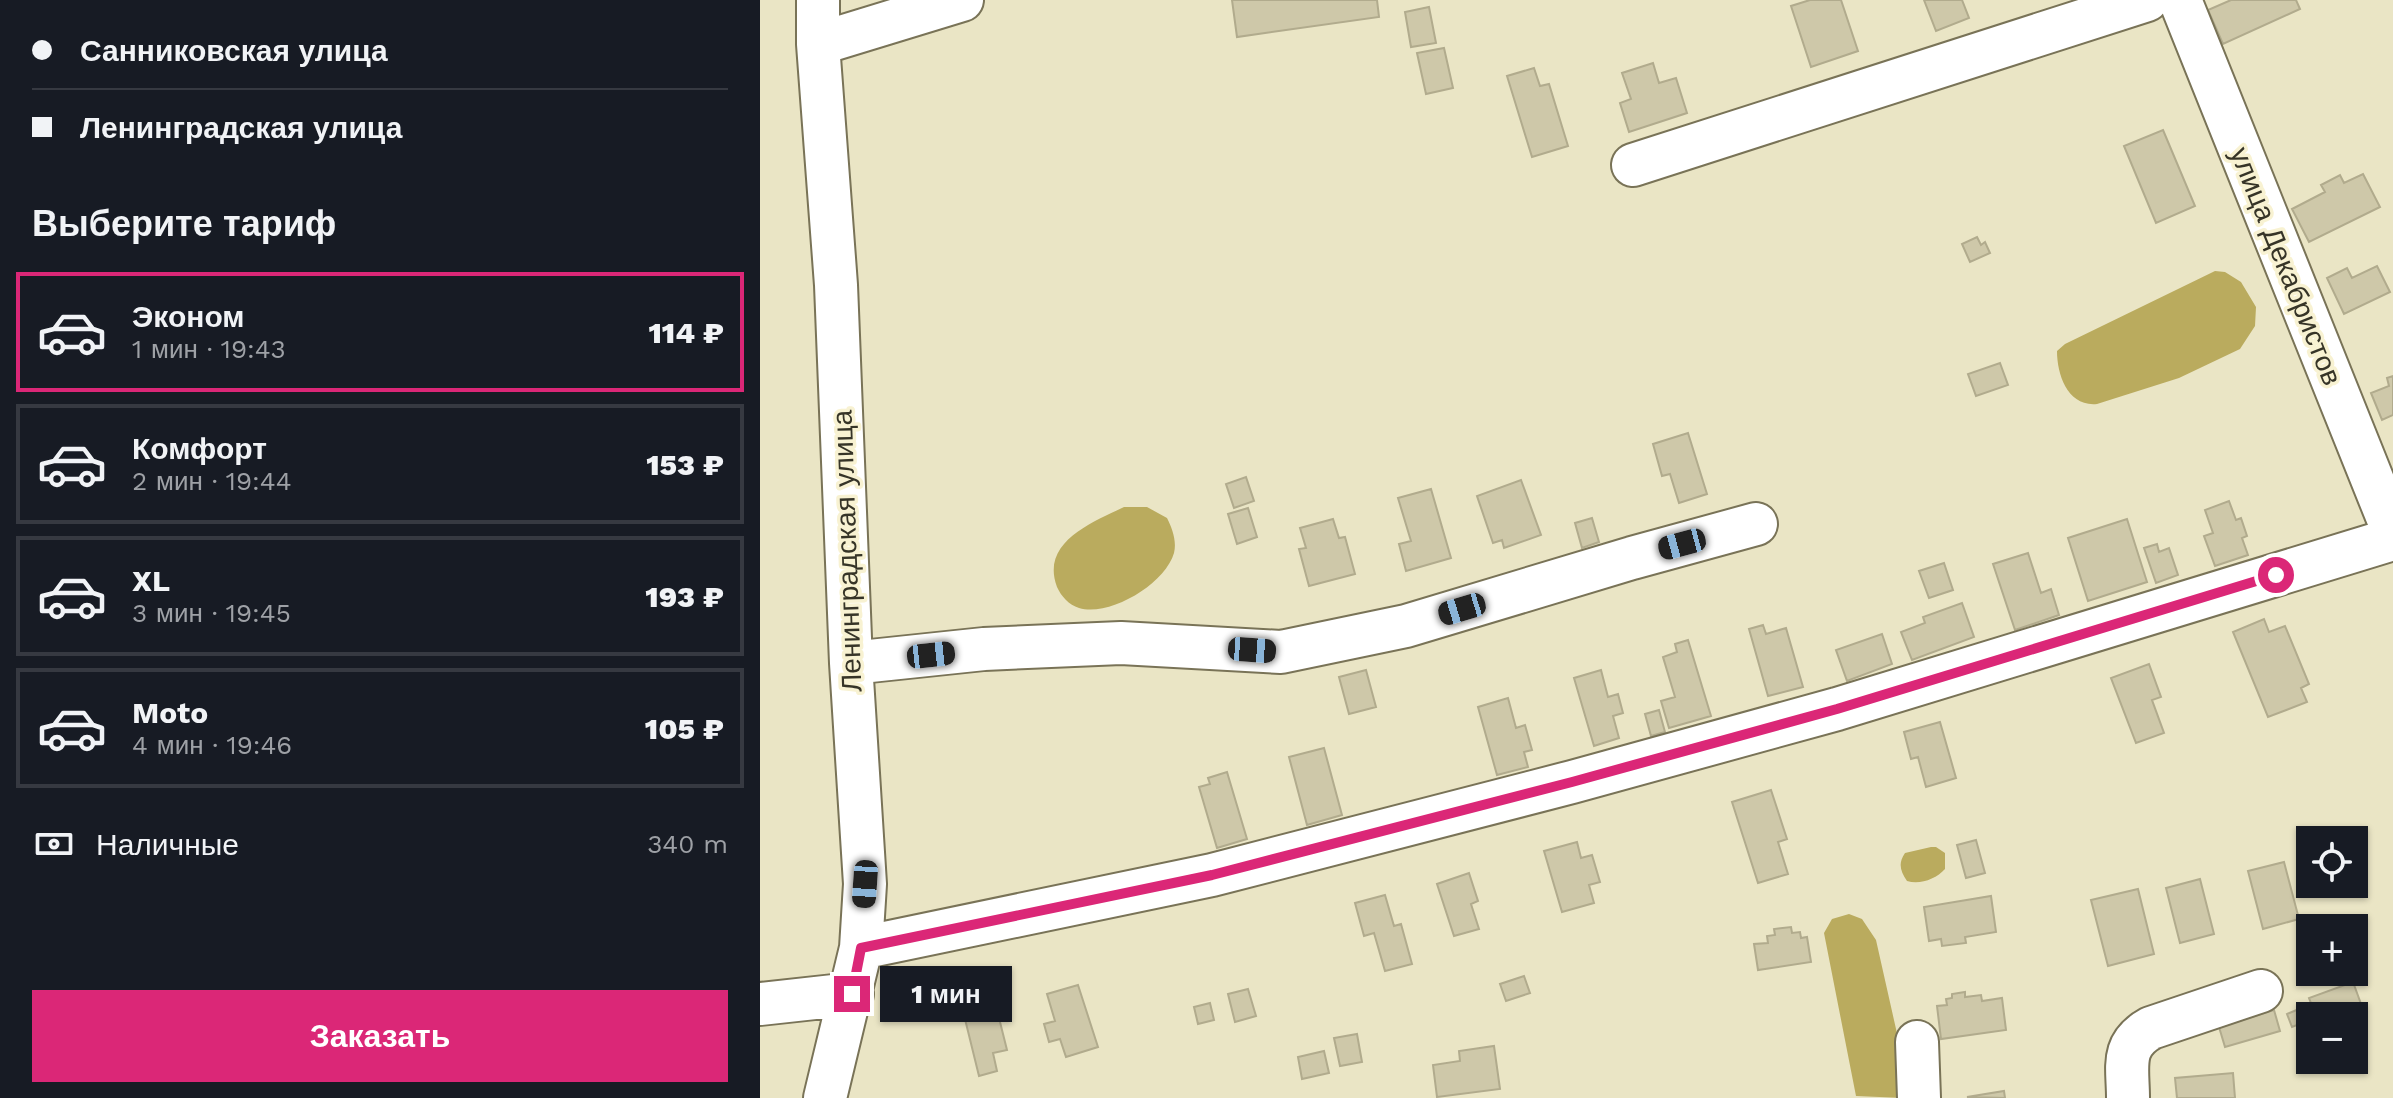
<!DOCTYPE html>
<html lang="ru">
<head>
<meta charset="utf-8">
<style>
  :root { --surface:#171b24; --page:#242831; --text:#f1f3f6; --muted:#9ea1a6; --line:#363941; --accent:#db2777 }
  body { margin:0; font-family:"Work Sans",sans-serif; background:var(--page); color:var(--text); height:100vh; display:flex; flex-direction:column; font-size:30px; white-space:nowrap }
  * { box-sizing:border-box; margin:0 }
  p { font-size:26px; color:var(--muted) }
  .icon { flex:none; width:44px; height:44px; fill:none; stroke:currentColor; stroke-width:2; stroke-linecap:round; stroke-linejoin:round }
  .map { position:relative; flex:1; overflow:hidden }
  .drawer { display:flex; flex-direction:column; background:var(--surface); width:760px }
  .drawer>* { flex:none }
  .guide { display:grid; align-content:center; height:176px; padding:0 32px; background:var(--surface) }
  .fabs { position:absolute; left:1536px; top:826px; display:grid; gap:16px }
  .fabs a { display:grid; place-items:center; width:72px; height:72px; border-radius:0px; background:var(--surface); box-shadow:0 2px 6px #0004; font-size:40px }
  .end { position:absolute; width:36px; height:36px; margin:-18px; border:10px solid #db2777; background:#fff; box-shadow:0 0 0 4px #fff }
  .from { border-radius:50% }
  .bubble { position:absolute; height:56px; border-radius:0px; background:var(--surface); box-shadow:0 2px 6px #0004; font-size:26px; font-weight:800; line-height:56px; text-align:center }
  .car { position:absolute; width:24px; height:48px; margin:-24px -12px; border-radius:10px; box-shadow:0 0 6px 2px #0007; background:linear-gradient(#222 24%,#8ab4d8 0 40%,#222 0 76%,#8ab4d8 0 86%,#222 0) }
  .guide b { display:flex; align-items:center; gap:28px; height:76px; font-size:30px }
  .guide b+b { border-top:2px solid var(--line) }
  .guide i { width:20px; height:20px; background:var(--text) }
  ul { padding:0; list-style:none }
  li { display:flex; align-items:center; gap:24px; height:120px; margin:0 16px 12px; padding:0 16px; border:4px solid var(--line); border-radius:0px }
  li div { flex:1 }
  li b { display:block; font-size:30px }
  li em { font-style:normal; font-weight:800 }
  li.active { border-color:var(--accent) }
  li>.icon { width:72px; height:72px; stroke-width:1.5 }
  h2 { padding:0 32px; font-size:36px; line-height:96px }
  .pay { display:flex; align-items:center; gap:20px; height:88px; padding:0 32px; font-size:30px }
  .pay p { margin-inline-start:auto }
  .action { display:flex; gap:16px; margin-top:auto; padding:16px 32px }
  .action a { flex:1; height:92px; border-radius:0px; background:var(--accent); color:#fff; font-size:32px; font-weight:800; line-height:92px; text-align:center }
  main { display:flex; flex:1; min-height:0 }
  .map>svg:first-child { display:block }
</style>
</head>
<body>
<main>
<section class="drawer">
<div class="guide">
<b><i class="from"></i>Санниковская улица</b>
<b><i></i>Ленинградская улица</b>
</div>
<h2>Выберите тариф</h2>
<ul>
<li class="active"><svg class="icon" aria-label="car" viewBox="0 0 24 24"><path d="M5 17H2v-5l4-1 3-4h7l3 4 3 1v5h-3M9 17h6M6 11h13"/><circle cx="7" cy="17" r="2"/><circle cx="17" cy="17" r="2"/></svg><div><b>Эконом</b><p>1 мин · 19:43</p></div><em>114 ₽</em></li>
<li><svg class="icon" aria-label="car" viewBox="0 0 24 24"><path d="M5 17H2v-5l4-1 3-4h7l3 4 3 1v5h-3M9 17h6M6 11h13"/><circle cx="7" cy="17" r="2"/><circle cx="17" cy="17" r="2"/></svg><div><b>Комфорт</b><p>2 мин · 19:44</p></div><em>153 ₽</em></li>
<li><svg class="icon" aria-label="car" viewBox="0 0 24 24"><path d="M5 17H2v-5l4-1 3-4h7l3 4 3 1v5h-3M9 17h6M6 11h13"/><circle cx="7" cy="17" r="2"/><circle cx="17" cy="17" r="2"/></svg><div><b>XL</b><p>3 мин · 19:45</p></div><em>193 ₽</em></li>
<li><svg class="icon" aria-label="car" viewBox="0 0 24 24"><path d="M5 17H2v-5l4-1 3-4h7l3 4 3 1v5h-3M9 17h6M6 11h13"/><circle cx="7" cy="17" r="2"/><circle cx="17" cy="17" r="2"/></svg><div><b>Moto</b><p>4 мин · 19:46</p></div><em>105 ₽</em></li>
</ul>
<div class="pay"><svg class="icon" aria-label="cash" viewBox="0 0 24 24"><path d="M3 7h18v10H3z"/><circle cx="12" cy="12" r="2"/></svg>Наличные<p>340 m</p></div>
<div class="action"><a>Заказать</a></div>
</section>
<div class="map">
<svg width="1633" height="1098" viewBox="0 0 1633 1098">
  <rect width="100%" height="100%" fill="#eae5c5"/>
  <!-- water -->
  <path fill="#baab5e" d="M1455,271L1465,272L1481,282L1496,307L1495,326L1480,349L1419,378L1337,404C1308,407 1297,375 1297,351L1305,344Z
    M364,507H387L407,518C412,528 417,541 414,553C405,584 350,617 319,608C309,605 301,596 297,587C280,542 333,522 364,507Z
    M1171,847H1176L1185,853V869C1176,879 1160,885 1147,881C1140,871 1138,863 1145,853Z
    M1089,914L1102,919L1116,940L1145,1069L1143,1098L1096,1096L1064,933L1072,919Z"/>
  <!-- building -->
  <path fill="#cec8a9" stroke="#b1ab8d" stroke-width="2" d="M472,0H617L619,17L477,37Z
    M1050,0H1081L1098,51L1051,67L1031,6Z
    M1164,0H1202L1209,18L1176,31Z
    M1471,0H1536L1540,9L1463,44L1448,10Z
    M669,7L676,43L651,47L645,12Z
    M684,48L693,88L666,94L657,53Z
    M893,63L899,83L916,78L927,113L869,132L860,103L871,99L862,73Z
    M774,68L780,86L789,84L808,146L772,157L747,76Z
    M1403,130L1435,206L1396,223L1364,146Z
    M1603,174L1620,207L1549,242L1532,209L1565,192L1561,185L1580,175L1584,183Z
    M1217,237L1221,245L1225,242L1230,253L1210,262L1202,244Z
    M1617,266L1630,292L1584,314L1567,278L1587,268L1592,278Z
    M1240,363L1248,385L1216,396L1208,374Z
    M1633,376V415L1622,420L1611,393L1629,386L1627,378Z
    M928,433L947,494L919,503L910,474L902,476L893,444Z
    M486,477L494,501L474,508L466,484Z
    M761,480L781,535L744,548L742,540L733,543L717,496Z
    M671,489L691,558L646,571L639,544L651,541L638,498Z
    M1469,501L1476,520L1481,518L1487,536L1482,538L1488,555L1455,566L1444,536L1453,533L1445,510Z
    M488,508L497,537L477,544L468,514Z
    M832,518L839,542L822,548L815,523Z
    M573,519L579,538L585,537L595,574L549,586L539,549L546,548L540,528Z
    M1367,519L1387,582L1328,601L1308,538Z
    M1397,544L1399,552L1409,548L1418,575L1396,583L1384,548Z
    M1268,553L1281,593L1291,589L1299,615L1255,630L1233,564Z
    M1184,563L1193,590L1169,598L1159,571Z
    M1202,603L1214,637L1152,660L1141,632L1165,623L1163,617Z
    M1504,619L1509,632L1525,626L1549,684L1541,688L1547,702L1508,717L1473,632Z
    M1003,625L1006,634L1026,628L1043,687L1008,696L989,629Z
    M1122,634L1132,664L1087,681L1076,650Z
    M928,640L951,716L909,728L901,701L915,697L903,657L917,652L915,644Z
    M1389,664L1401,697L1392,700L1404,733L1376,743L1351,678Z
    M606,670L616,707L589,714L579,677Z
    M841,670L848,697L858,694L863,713L853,716L859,738L834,746L814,678Z
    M748,698L756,728L765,725L772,750L764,752L768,767L737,775L718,707Z
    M899,710L905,732L891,736L885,714Z
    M1180,722L1196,778L1166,787L1158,757L1151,759L1144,732Z
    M564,748L582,815L547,825L529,757Z
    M467,772L487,839L457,848L439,787L450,784L448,778Z
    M1011,790L1027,839L1018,842L1028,874L998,883L972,802Z
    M1216,840L1225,873L1206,878L1197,845Z
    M817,842L821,858L832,855L840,882L829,885L834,903L802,912L784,851Z
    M1524,862L1539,919L1503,929L1488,871Z
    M709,873L718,901L711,904L719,929L694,936L677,884Z
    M1440,879L1454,934L1420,943L1406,888Z
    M1378,889L1394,954L1348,966L1331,900Z
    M625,895L634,926L641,924L652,964L625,971L614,933L604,936L595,903Z
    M1231,896L1236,932L1205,937L1206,943L1182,946L1181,939L1169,941L1164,907Z
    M1031,927L1032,933L1040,932L1041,938L1047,937L1051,962L998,970L994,944L1008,943L1007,936L1015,935L1014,929Z
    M764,976L770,993L746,1001L740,984Z
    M1593,982L1601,1004L1569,1016H1556L1549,998Z
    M318,985L338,1047L306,1057L300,1039L289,1042L284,1024L295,1021L287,994Z
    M488,989L496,1016L475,1022L468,994Z
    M1205,992V997L1221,995L1222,1001L1242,998L1246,1030L1181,1039L1177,1006L1187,1005L1186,999L1192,998V994Z
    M450,1003L454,1020L438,1024L434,1007Z
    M236,1006L247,1050L233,1053L237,1071L219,1076L204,1015Z
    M1546,1006L1550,1020L1532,1027L1527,1014Z
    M1514,1010L1520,1031L1465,1047L1459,1027Z
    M597,1034L602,1062L580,1066L574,1038Z
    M734,1046L740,1089L677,1097L673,1065L700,1061L699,1051Z
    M564,1051L569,1073L542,1079L538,1057Z
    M1473,1073L1475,1098H1417L1415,1078Z
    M1244,1091L1245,1098L1207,1097Z"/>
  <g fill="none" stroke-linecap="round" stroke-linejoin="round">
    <defs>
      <path id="minor" d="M58,0V44L76,285L91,663L105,884L101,948L65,1098
        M1420,0L1633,531
        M58,44L202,0
        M873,165L1387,0
        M91,663L224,649L361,643L521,652L646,626L872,558L996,524
        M101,948L452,875L812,782L1077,709L1633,539
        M0,1004L92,994
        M1157,1042L1159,1098
        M1368,1098C1368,1067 1360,1045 1391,1028L1501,991"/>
    </defs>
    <!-- minor casing -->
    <use href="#minor" stroke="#797357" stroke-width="46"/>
    <!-- minor -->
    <use href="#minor" stroke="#fff" stroke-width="42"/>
  </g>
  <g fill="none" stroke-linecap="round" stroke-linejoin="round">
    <!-- route -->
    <path stroke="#db2777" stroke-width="10" d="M92,994L101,948L452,875L812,782L1077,709L1516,575"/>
  </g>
  <g text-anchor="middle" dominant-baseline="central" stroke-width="7" stroke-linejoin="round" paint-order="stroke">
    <!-- street labels -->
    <g font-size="28" fill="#363427" stroke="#f8f2d2">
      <text transform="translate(1526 266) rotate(68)">улица Декабристов</text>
      <text transform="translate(87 551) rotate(-92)">Ленинградская улица</text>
    </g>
  </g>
</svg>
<div class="fabs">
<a><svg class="icon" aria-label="locate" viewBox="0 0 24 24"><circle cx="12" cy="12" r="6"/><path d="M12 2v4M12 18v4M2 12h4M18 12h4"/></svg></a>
<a>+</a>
<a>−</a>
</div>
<i class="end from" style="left:1516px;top:575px"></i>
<i class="end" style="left:92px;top:994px"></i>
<div class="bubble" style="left:120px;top:966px;width:132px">1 мин</div>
<i class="car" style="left:922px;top:544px;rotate:255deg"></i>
<i class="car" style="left:702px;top:609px;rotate:253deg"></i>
<i class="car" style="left:492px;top:650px;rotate:94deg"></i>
<i class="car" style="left:171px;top:655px;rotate:84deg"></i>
<i class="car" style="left:105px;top:884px;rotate:184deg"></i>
</div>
</main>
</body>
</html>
